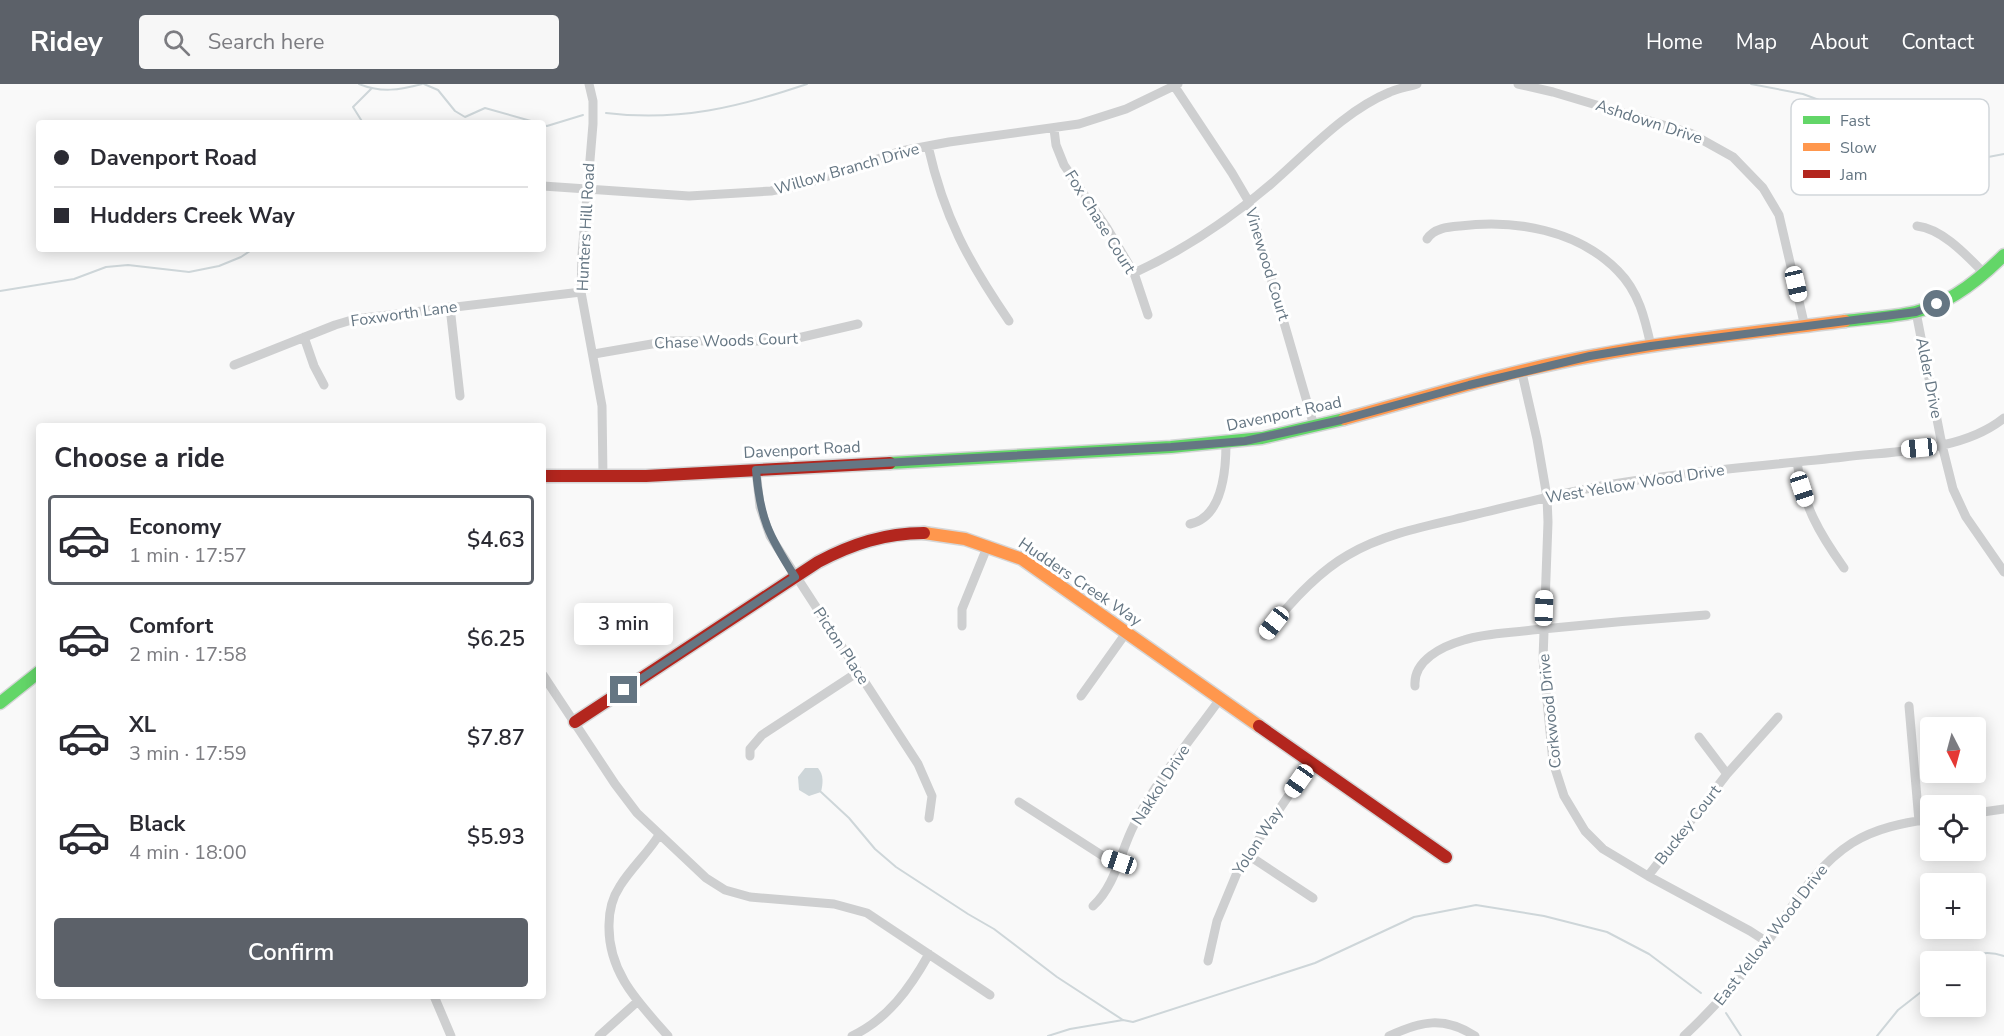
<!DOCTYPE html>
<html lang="en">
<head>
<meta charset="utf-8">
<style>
  :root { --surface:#fff; --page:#f7f7f7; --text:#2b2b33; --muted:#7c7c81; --line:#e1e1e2; --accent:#5c6169 }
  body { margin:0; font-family:"Nunito Sans",sans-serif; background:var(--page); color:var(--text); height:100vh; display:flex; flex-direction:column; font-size:22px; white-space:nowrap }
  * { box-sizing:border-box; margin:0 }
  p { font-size:20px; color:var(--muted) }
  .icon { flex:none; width:33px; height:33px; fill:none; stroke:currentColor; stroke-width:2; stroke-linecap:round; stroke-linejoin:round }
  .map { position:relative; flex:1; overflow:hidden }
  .side { position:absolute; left:36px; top:339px; width:510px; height:576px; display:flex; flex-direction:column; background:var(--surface); border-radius:6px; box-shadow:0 3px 15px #0003 }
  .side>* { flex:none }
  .top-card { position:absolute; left:36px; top:36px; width:510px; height:132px; border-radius:6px; box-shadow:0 3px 15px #0003; display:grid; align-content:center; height:132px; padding:0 18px; background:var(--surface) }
  .needle { width:39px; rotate:174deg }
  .buttons { position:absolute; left:1920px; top:633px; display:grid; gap:12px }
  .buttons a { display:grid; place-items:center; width:66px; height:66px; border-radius:6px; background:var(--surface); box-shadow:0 3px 15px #0003; font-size:30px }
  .end { position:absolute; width:27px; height:27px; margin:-14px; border:8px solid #657683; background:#fff; box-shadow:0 0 0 3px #fff }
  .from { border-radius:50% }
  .bubble { position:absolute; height:42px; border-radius:6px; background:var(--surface); box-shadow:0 3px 15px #0003; font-size:20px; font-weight:600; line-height:42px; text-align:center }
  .car { position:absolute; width:18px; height:36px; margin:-18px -9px; border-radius:8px; box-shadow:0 0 4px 2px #0007; background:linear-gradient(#fff 24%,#345 0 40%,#fff 0 76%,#345 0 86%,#fff 0) }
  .top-card b { display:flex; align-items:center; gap:21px; height:57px; font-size:22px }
  .top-card b+b { border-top:2px solid var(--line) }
  .top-card i { width:15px; height:15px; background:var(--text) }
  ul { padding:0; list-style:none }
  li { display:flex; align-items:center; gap:18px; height:90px; margin:0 12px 9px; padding:0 6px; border:3px solid transparent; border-radius:6px }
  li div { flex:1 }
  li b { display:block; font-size:22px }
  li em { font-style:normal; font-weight:600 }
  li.selected { border-color:var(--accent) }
  li>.icon { width:54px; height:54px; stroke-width:1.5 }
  h2 { padding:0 18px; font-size:27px; line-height:72px }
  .primary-button { display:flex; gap:12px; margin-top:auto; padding:12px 18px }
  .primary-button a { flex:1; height:69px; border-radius:6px; background:var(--accent); color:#fff; font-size:24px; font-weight:600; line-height:69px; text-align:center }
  header { display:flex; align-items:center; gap:36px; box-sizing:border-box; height:84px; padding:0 30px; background:var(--accent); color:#fff }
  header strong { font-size:28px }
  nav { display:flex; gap:33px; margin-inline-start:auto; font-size:21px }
  .search { width:420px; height:54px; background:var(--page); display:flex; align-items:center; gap:15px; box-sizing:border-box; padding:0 21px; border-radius:6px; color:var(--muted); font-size:22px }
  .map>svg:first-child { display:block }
</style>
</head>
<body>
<header>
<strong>Ridey</strong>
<div class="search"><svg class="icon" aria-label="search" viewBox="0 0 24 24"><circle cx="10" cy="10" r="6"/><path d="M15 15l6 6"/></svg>Search here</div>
<nav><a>Home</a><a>Map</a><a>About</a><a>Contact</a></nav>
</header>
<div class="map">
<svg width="2004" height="952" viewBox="0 0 2004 952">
  <rect width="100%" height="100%" fill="#f9f9f9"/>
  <!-- water -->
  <path fill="#ced6d9" d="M805,684H818C824,691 823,699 821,708L809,712L799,706L798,693Z"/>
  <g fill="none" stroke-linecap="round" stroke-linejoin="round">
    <!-- stream -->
    <path stroke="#ced6d9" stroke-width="2" d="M359,0C381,9 400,6 422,0
      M424,0L438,6L455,27L465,33L485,24L538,39
      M1751,0L1803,10L1819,16L1855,36L1911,59L1968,72L1983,74L2004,70
      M606,29C679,38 739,23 807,0
      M363,39L353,23L371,5
      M543,41L547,42L583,31
      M0,207L74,195L106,183L128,181L189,188L219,182L241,173L253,165
      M821,708L849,734L875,765L896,783L968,830L994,845L1057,893L1123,936L1133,938L1315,879L1414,833L1476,821L1544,832L1607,848L1649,870L1701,909
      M1962,878C1975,868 1989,867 2004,872
      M1726,929L1741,952
      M1048,952L1070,945L1123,936
      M1877,952L1898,926L1930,901"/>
    <defs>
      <path id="fast" d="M1845,237C1868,234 1892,233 1915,228C1949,220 1980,195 2004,171
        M890,379L1171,363L1262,354L1344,335
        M0,619L39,588"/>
      <path id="slow" d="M1344,335C1426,313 1508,287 1592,272C1675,256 1761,248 1845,237
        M924,449L965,455L1022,475L1259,642"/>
      <path id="jam" d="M543,392H646L890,379
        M575,638L818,478C852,460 885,449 924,449
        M1259,642L1446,773"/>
    </defs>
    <!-- fast casing -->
    <use href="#fast" stroke="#d5d6d7" stroke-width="15"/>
    <!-- slow casing -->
    <use href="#slow" stroke="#d5d6d7" stroke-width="15"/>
    <!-- jam casing -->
    <use href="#jam" stroke="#d5d6d7" stroke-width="15"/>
    <!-- street -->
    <path stroke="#cecfd0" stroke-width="9" d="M589,0L593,17V40L582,171L581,208L602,322L603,393
      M1173,0L1232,89L1249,118L1314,342
      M1518,0L1553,8L1690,49L1733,73L1763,104L1779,131L1805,243
      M1054,45L1056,61L1064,81L1107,144L1134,189L1148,231
      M928,62C944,133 968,177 1009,237
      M543,102L689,112L771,107L805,100L901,67L949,58L1079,40L1126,25L1178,0
      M1917,142C1943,145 1967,172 1985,190
      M1427,155C1434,144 1448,143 1460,142C1515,135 1578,146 1618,187C1639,208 1645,235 1651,262
      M1134,189C1184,166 1229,136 1271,100C1308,68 1344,27 1390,8C1399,4 1408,3 1417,0
      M450,223L460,312
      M1916,228L1942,361L1953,405L1966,433L2004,488
      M304,253L314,282L324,301
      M594,270L669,257H785L858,240
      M234,281L335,241L355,235L581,208
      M1522,289L1537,355L1547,413L1548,438L1543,575L1553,678L1564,712L1585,747L1603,765L1648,792L1750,847L1767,858
      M1797,378C1803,421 1819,449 1844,484
      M756,386L760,423L770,452L918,680L932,712L929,734
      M1190,440C1223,433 1226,386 1226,359
      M962,542V525L988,461
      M1264,552C1287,522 1315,490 1348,471C1385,449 1431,441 1473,431C1515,421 1558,410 1601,402C1681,388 1763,382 1844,373C1895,367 1962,368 2004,334
      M543,591L615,700L637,729L706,794L725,806L750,813L834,820L867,829L990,911
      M1415,602C1413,576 1443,562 1464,556C1486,549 1510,549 1532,546C1590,540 1648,535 1706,531
      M1081,612L1126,549
      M1909,622L1919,737
      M1699,653L1727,690
      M750,672V665L762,651L858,588
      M1019,718L1103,772L1119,778
      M1976,729L2004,725
      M659,751C648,769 631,784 620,802C612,814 609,827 609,841C608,889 639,919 668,952
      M1248,771L1313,814
      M1648,792L1727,690L1778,633
      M1093,822C1116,801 1120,768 1134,741C1155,698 1192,654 1220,615
      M1208,877L1217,837L1239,784L1311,679
      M434,912L451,952
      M599,952L637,918
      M852,952C888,935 910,904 929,870
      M1389,952C1421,937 1444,932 1475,952
      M1684,952C1715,923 1741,894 1766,860C1792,824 1814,783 1852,759C1876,744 1903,739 1930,735"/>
    <!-- fast -->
    <use href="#fast" stroke="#63d668" stroke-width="12"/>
    <!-- slow -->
    <use href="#slow" stroke="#ff974d" stroke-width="12"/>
    <!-- jam -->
    <use href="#jam" stroke="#b3261e" stroke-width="12"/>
  </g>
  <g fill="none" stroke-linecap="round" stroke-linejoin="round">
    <!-- route -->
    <path stroke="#657683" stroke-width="8" d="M624,606L795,493C769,452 760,435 756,386L1171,363L1245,357L1341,336L1469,301L1590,272L1651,262L1916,228L1937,220"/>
  </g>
  <g text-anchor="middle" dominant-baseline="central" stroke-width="6" stroke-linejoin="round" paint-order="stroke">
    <!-- street labels -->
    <g font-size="16" fill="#657683" stroke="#fff">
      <text transform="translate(1649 38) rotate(18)">Ashdown Drive</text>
      <text transform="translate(847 85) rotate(-16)">Willow Branch Drive</text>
      <text transform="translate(1100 138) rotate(58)">Fox Chase Court</text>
      <text transform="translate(586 143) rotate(-87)">Hunters Hill Road</text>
      <text transform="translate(1267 180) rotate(73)">Vinewood Court</text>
      <text transform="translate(404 230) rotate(-8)">Foxworth Lane</text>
      <text transform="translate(726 257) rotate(-2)">Chase Woods Court</text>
      <text transform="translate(1929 294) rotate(79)">Alder Drive</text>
      <text transform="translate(1284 330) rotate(-12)">Davenport Road</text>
      <text transform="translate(802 366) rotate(-3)">Davenport Road</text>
      <text transform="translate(1635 400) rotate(-9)">West Yellow Wood Drive</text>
      <text transform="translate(1080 498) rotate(34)">Hudders Creek Way</text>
      <text transform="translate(841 562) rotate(57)">Picton Place</text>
      <text transform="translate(1550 627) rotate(-96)">Corkwood Drive</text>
      <text transform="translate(1161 701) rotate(-57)">Nakkol Drive</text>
      <text transform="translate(1688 741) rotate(-52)">Buckey Court</text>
      <text transform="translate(1258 757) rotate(-57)">Yolon Way</text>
      <text transform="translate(1771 851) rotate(-52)">East Yellow Wood Drive</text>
    </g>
  </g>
  <!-- legend -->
  <rect x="1791" y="15" width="198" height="96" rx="9" fill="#fff" stroke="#d1d6da" stroke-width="1.5"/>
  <rect x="1803" y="32" width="27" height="8" fill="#63d668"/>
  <rect x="1803" y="59" width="27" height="8" fill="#ff974d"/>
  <rect x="1803" y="86" width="27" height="8" fill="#b3261e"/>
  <g font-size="16" fill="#657683">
    <text x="1840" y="42">Fast</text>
    <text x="1840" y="69">Slow</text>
    <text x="1840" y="96">Jam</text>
  </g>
</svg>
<div class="buttons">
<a><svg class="needle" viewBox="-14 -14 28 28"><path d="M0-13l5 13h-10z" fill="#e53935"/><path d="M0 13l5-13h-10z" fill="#7c7c81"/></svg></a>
<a><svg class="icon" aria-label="locate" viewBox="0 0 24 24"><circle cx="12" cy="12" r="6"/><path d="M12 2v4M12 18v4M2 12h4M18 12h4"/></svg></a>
<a>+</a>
<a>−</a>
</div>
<i class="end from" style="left:1937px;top:220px"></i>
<i class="end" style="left:624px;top:606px"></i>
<div class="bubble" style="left:574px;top:519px;width:99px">3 min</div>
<i class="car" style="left:1796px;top:200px;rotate:167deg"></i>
<i class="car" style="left:1919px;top:364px;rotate:264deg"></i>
<i class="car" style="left:1802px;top:405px;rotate:162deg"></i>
<i class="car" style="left:1544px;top:524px;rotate:2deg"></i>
<i class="car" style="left:1274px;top:539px;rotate:218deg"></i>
<i class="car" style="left:1299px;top:697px;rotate:215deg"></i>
<i class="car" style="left:1119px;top:778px;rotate:289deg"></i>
<div class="top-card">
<b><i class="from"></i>Davenport Road</b>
<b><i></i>Hudders Creek Way</b>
</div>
<section class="side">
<h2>Choose a ride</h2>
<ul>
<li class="selected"><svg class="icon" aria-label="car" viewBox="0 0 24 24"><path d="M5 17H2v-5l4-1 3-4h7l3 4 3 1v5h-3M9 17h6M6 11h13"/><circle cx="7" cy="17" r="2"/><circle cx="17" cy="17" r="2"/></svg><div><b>Economy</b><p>1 min · 17:57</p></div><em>$4.63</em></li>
<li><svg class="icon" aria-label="car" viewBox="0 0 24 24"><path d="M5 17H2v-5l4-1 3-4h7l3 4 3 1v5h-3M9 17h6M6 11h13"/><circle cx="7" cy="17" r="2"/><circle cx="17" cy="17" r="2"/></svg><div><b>Comfort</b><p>2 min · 17:58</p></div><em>$6.25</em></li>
<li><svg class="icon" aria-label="car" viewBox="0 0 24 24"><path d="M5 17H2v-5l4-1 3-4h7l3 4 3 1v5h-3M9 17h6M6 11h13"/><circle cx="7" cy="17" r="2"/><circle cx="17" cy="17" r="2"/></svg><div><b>XL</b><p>3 min · 17:59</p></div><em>$7.87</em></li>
<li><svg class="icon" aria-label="car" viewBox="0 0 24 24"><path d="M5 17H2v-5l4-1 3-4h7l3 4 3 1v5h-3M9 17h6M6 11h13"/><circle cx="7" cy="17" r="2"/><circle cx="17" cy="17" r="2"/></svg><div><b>Black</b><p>4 min · 18:00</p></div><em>$5.93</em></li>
</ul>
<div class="primary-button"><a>Confirm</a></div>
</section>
</div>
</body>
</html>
